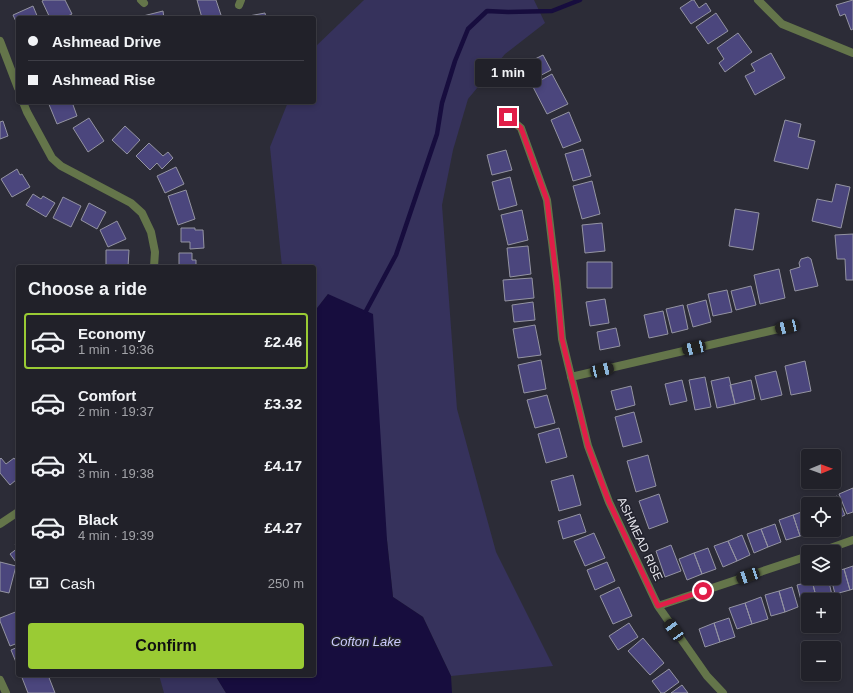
<!DOCTYPE html>
<html lang="en">
<head>
<meta charset="utf-8">
<style>
  :root { --surface:#212129; --page:#2d2e35; --text:#f1f3f6; --muted:#a2a3a8; --line:#3e3e46; --accent:#9acb34 }
  body { margin:0; font-family:Arial,sans-serif; background:var(--page); color:var(--text); height:100vh; display:flex; flex-direction:column; font-size:15px; white-space:nowrap }
  * { box-sizing:border-box; margin:0 }
  p { font-size:13px; color:var(--muted) }
  .icon { flex:none; width:22px; height:22px; fill:none; stroke:currentColor; stroke-width:2; stroke-linecap:round; stroke-linejoin:round }
  .map { position:relative; flex:1; overflow:hidden }
  .panel { position:absolute; left:16px; top:265px; width:300px; height:412px; display:flex; flex-direction:column; background:var(--surface); border-radius:4px; box-shadow:0 2px 6px #0003,0 0 0 1px var(--line) }
  .panel>* { flex:none }
  .guide { position:absolute; left:16px; top:16px; width:300px; height:88px; border-radius:4px; box-shadow:0 2px 6px #0003,0 0 0 1px var(--line); display:grid; align-content:center; height:88px; padding:0 12px; background:var(--surface) }
  .needle { width:26px; rotate:89deg }
  .tools { position:absolute; left:801px; top:449px; display:grid; gap:8px }
  .tools a { display:grid; place-items:center; width:40px; height:40px; border-radius:4px; background:var(--surface); box-shadow:0 2px 6px #0003,0 0 0 1px var(--line); font-size:20px }
  .end { position:absolute; width:18px; height:18px; margin:-9px; border:5px solid #e11d48; background:#fff; box-shadow:0 0 0 2px #fff }
  .from { border-radius:50% }
  .bubble { position:absolute; height:28px; border-radius:4px; background:var(--surface); box-shadow:0 2px 6px #0003,0 0 0 1px var(--line); font-size:13px; font-weight:800; line-height:28px; text-align:center }
  .car { position:absolute; width:12px; height:24px; margin:-12px -6px; border-radius:5px; box-shadow:0 0 3px 1px #0007; background:linear-gradient(#222 24%,#8ab4d8 0 40%,#222 0 76%,#8ab4d8 0 86%,#222 0) }
  .guide b { display:flex; align-items:center; gap:14px; height:38px; font-size:15px }
  .guide b+b { border-top:1px solid var(--line) }
  .guide i { width:10px; height:10px; background:var(--text) }
  ul { padding:0; list-style:none }
  li { display:flex; align-items:center; gap:12px; height:56px; margin:0 8px 6px; padding:0 4px; border:2px solid transparent; border-radius:4px }
  li div { flex:1 }
  li b { display:block; font-size:15px }
  li em { font-style:normal; font-weight:800 }
  li.active { border-color:var(--accent) }
  li>.icon { width:36px; height:36px; stroke-width:1.5 }
  h2 { padding:0 12px; font-size:18px; line-height:48px }
  .pay { display:flex; align-items:center; gap:10px; height:44px; padding:0 12px; font-size:15px }
  .pay p { margin-inline-start:auto }
  .cta { display:flex; gap:8px; margin-top:auto; padding:8px 12px }
  .cta a { flex:1; height:46px; border-radius:4px; background:var(--accent); color:#111; font-size:16px; font-weight:800; line-height:46px; text-align:center }
  .map>svg:first-child { display:block }
</style>
</head>
<body>
<div class="map">
<svg width="853" height="693" viewBox="0 0 853 693">
  <rect width="100%" height="100%" fill="#2c2c37"/>
  <!-- green -->
  <path fill="#36325c" d="M364,0H534L545,23L505,54L468,99L453,150L442,205L457,409L496,552L553,666L451,676L423,617L393,597L387,540L328,294L314,312V267H282L270,147L288,102H314V48Z
    M159,675H215L226,693H164Z"/>
  <!-- water -->
  <path fill="#170d3e" d="M328,294L373,314L387,540L393,597L423,617L451,676L452,693H226L215,675H314V312Z"/>
  <g fill="none" stroke-linecap="round" stroke-linejoin="round">
    <!-- stream -->
    <path stroke="#170d3e" stroke-width="4.5" d="M366,311L396,255L437,134L442,103L455,61L468,29L487,11L508,12L552,11L580,0"/>
  </g>
  <!-- building -->
  <path fill="#4b467d" stroke="#9494a2" d="M44,0H65L72,14L64,18H50L42,1Z
    M197,0H216L222,18H202Z
    M692,0H694L699,8L706,3L711,11L691,24L680,8Z
    M853,0V29L851,30L845,14L840,16L836,5Z
    M33,6L38,18H18V26L13,15Z
    M163,11L164,18H143V16Z
    M265,13L266,18H238Z
    M716,13L728,31L708,44L696,27Z
    M738,33L752,52L725,72L719,63L724,59L717,48Z
    M771,53L785,78L755,95L745,76L755,71L751,64Z
    M543,55L551,70L530,81L521,66Z
    M552,74L568,104L547,114L532,85Z
    M48,102H72L77,116L57,124Z
    M569,112L581,141L563,148L551,120Z
    M89,118L104,141L88,152L73,128Z
    M785,120L801,124L798,137L815,141L808,169L774,161Z
    M3,121L8,136L0,139V122Z
    M125,126L140,140L127,154L112,140Z
    M149,143L163,156L168,152L173,158L162,169L157,163L150,170L136,156Z
    M583,149L591,176L573,181L565,154Z
    M506,150L512,170L492,175L487,155Z
    M176,167L184,184L165,193L157,176Z
    M17,169L20,175L22,174L30,187L12,197L1,179Z
    M510,177L517,205L499,210L492,182Z
    M592,181L600,214L582,219L573,186Z
    M836,184L850,187L841,228L812,221L817,199L832,202Z
    M186,190L195,219L178,225L168,196Z
    M33,194L41,199L43,196L55,203L46,217L26,205Z
    M63,197L81,206L71,227L53,218Z
    M89,203L106,212L97,229L81,220Z
    M735,209L759,213L753,250L729,246Z
    M522,210L528,240L508,245L501,215Z
    M117,221L126,239L108,247L100,230Z
    M602,223L605,251L585,253L582,225Z
    M181,228H195V230H203L204,248L190,249V242H181Z
    M853,234V280H846L845,259H837L835,235Z
    M528,246L531,274L510,277L507,248Z
    M106,250H129L128,267H106Z
    M179,253H192V260H196V267H179Z
    M808,257L811,259L818,286L795,291L790,270L800,267L799,263L801,259Z
    M587,262H612V288H587Z
    M779,269L785,298L760,304L754,275Z
    M532,278L534,298L505,301L503,280Z
    M751,286L756,305L736,310L731,291Z
    M727,290L732,312L713,316L708,294Z
    M605,299L609,323L590,326L586,302Z
    M706,300L711,322L693,327L687,305Z
    M533,302L535,320L514,322L512,305Z
    M683,305L688,329L672,333L666,309Z
    M663,311L668,334L649,338L644,315Z
    M535,325L541,355L518,358L513,329Z
    M616,328L620,346L600,350L597,332Z
    M541,360L546,389L524,393L518,365Z
    M805,361L811,391L791,395L785,366Z
    M776,371L782,395L761,400L755,376Z
    M705,377L711,407L695,410L689,380Z
    M729,377L735,404L717,408L711,381Z
    M682,380L687,401L670,405L665,384Z
    M751,380L755,399L735,404L730,385Z
    M631,386L635,405L616,410L611,391Z
    M547,395L555,423L535,428L527,400Z
    M634,412L642,442L623,447L615,417Z
    M559,428L567,457L546,463L538,434Z
    M648,455L656,486L636,492L627,461Z
    M1,458L6,464L14,458L18,463V481L16,480L10,485L0,473V459Z
    M573,475L581,505L559,511L551,481Z
    M853,488V512L847,514L839,494Z
    M659,494L668,522L649,529L639,501Z
    M837,496L845,515L834,520V504H824L823,502Z
    M807,510L808,530L814,531L800,536L793,515Z
    M580,514L586,532L563,539L558,521Z
    M793,515L800,536L786,540L779,520Z
    M775,524L781,542L768,547L761,529Z
    M761,529L768,547L754,553L747,534Z
    M594,533L605,558L585,566L574,541Z
    M742,535L750,555L737,561L728,541Z
    M728,541L737,561L723,567L714,546Z
    M18,542V565L10,554L18,548L15,544Z
    M671,545L681,571L665,577L656,551Z
    M708,548L716,569L702,574L694,553Z
    M694,553L702,574L687,580L679,559Z
    M0,562L16,566L9,593L0,591Z
    M607,562L615,581L595,590L587,570Z
    M853,566V589L850,590L844,569Z
    M844,569L850,590L835,594L831,578H834V572Z
    M821,578H828L832,595L817,600L812,581Z
    M812,581L817,600H808V602L802,604L797,585Z
    M619,587L632,616L613,624L600,596Z
    M792,587L798,607L785,612L779,591Z
    M779,591L785,612L771,616L765,595Z
    M761,597L768,619L752,624L745,603Z
    M745,603L752,624L737,629L729,608Z
    M18,611V643L10,646L0,621V618Z
    M729,618L735,637L720,642L714,623Z
    M629,623L638,637L618,650L609,636Z
    M714,623L720,642L705,647L699,629Z
    M643,638L664,663L650,675L628,651Z
    M18,647V667L11,650Z
    M669,669L679,682L664,693H661L652,681Z
    M21,675H48L55,693H28Z
    M682,685L688,693H671Z"/>
  <g fill="none" stroke-linecap="round" stroke-linejoin="round">
    <!-- service -->
    <path stroke="#64754a" stroke-width="8" d="M141,0L144,3
      M239,5L241,0"/>
    <!-- minor -->
    <path stroke="#64754a" stroke-width="8" d="M758,0L782,24L853,53
      M0,41L18,88
      M23,102L27,112L52,158L61,166L131,203L142,213L151,232L155,252L154,267
      M508,117L521,128L547,200L557,284L562,339L588,446L609,502L658,606L707,676L723,693
      M571,377L787,327
      M0,524L18,512
      M819,552L853,540
      M658,606L808,556
      M0,680L6,693"/>
  </g>
  <g fill="none" stroke-linecap="round" stroke-linejoin="round">
    <!-- route -->
    <path stroke="#e11d48" stroke-width="5" d="M508,117L521,128L547,200L557,284L562,339L588,446L609,502L658,606L703,591"/>
  </g>
  <g text-anchor="middle" dominant-baseline="central" stroke-width="3" stroke-linejoin="round" paint-order="stroke">
    <!-- street labels -->
    <g font-size="12" fill="#e7e7ee" stroke="#22222d">
      <text transform="translate(640 539) rotate(65)">ASHMEAD RISE</text>
    </g>
    <!-- water labels -->
    <g font-size="13" font-style="italic" fill="#cccbfe" stroke="#22222d">
      <text x="366" y="641">Cofton Lake</text>
    </g>
  </g>
</svg>
<div class="tools">
<a><svg class="needle" viewBox="-14 -14 28 28"><path d="M0-13l5 13h-10z" fill="#e53935"/><path d="M0 13l5-13h-10z" fill="#a2a3a8"/></svg></a>
<a><svg class="icon" aria-label="locate" viewBox="0 0 24 24"><circle cx="12" cy="12" r="6"/><path d="M12 2v4M12 18v4M2 12h4M18 12h4"/></svg></a>
<a><svg class="icon" aria-label="layers" viewBox="0 0 24 24"><path d="M12 4l9 5-9 5-9-5zM3 14l9 5 9-5"/></svg></a>
<a>+</a>
<a>−</a>
</div>
<i class="end from" style="left:703px;top:591px"></i>
<i class="end" style="left:508px;top:117px"></i>
<div class="bubble" style="left:475px;top:59px;width:66px">1 min</div>
<i class="car" style="left:787px;top:327px;rotate:257deg"></i>
<i class="car" style="left:694px;top:348px;rotate:257deg"></i>
<i class="car" style="left:602px;top:370px;rotate:77deg"></i>
<i class="car" style="left:748px;top:576px;rotate:251deg"></i>
<i class="car" style="left:674px;top:630px;rotate:325deg"></i>
<div class="guide">
<b><i class="from"></i>Ashmead Drive</b>
<b><i></i>Ashmead Rise</b>
</div>
<section class="panel">
<h2>Choose a ride</h2>
<ul>
<li class="active"><svg class="icon" aria-label="car" viewBox="0 0 24 24"><path d="M5 17H2v-5l4-1 3-4h7l3 4 3 1v5h-3M9 17h6M6 11h13"/><circle cx="7" cy="17" r="2"/><circle cx="17" cy="17" r="2"/></svg><div><b>Economy</b><p>1 min · 19:36</p></div><em>£2.46</em></li>
<li><svg class="icon" aria-label="car" viewBox="0 0 24 24"><path d="M5 17H2v-5l4-1 3-4h7l3 4 3 1v5h-3M9 17h6M6 11h13"/><circle cx="7" cy="17" r="2"/><circle cx="17" cy="17" r="2"/></svg><div><b>Comfort</b><p>2 min · 19:37</p></div><em>£3.32</em></li>
<li><svg class="icon" aria-label="car" viewBox="0 0 24 24"><path d="M5 17H2v-5l4-1 3-4h7l3 4 3 1v5h-3M9 17h6M6 11h13"/><circle cx="7" cy="17" r="2"/><circle cx="17" cy="17" r="2"/></svg><div><b>XL</b><p>3 min · 19:38</p></div><em>£4.17</em></li>
<li><svg class="icon" aria-label="car" viewBox="0 0 24 24"><path d="M5 17H2v-5l4-1 3-4h7l3 4 3 1v5h-3M9 17h6M6 11h13"/><circle cx="7" cy="17" r="2"/><circle cx="17" cy="17" r="2"/></svg><div><b>Black</b><p>4 min · 19:39</p></div><em>£4.27</em></li>
</ul>
<div class="pay"><svg class="icon" aria-label="cash" viewBox="0 0 24 24"><path d="M3 7h18v10H3z"/><circle cx="12" cy="12" r="2"/></svg>Cash<p>250 m</p></div>
<div class="cta"><a>Confirm</a></div>
</section>
</div>
</body>
</html>
